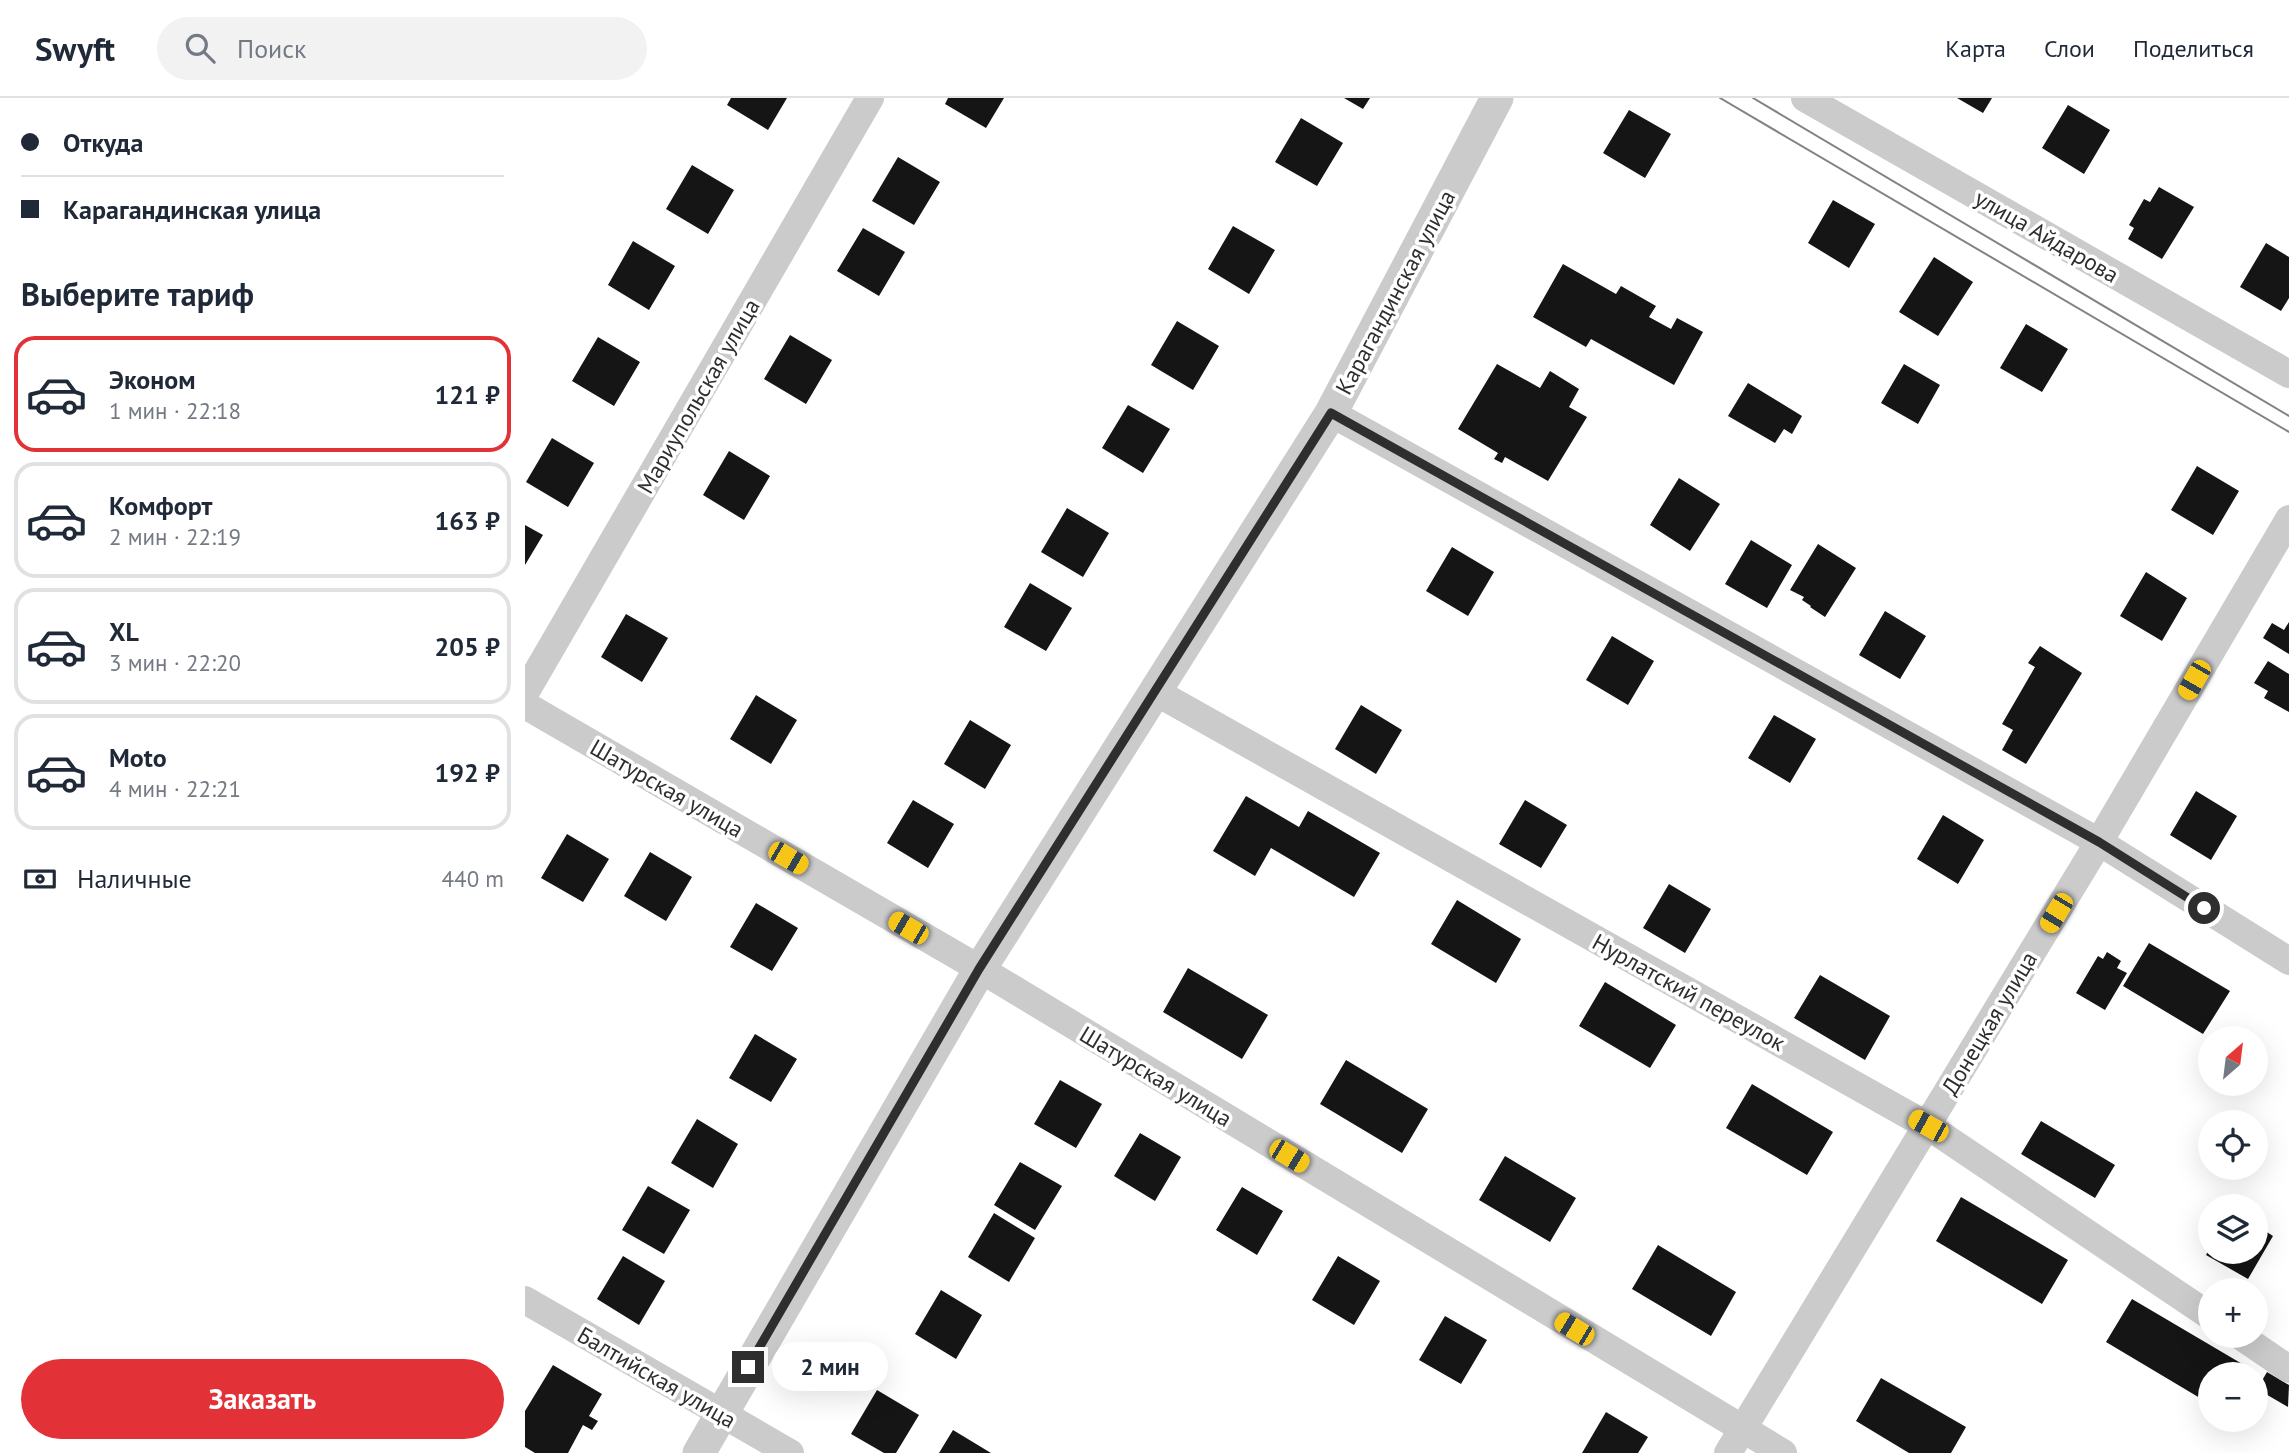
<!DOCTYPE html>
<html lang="ru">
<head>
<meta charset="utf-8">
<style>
  :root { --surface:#fff; --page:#f2f2f3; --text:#1f2937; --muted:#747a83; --line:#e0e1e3; --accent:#e23237 }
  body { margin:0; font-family:"PT Sans",sans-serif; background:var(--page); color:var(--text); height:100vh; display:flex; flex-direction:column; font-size:26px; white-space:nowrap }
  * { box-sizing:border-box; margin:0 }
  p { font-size:23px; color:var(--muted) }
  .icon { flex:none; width:38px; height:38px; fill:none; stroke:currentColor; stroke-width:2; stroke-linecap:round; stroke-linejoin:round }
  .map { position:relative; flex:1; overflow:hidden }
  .sheet { display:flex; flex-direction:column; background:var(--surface); width:525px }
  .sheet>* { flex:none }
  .banner { display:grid; align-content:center; height:154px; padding:0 21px; background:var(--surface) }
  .needle { width:46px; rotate:28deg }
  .fabs { position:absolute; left:1673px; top:928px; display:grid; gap:14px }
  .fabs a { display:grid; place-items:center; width:70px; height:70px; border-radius:50%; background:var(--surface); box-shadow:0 7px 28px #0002; font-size:35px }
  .end { position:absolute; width:32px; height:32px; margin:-16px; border:9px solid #2e2e2e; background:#fff; box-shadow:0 0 0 4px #fff }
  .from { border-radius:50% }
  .bubble { position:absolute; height:49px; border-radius:24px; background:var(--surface); box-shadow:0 7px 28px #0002; font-size:23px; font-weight:700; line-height:49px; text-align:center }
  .car { position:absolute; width:21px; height:42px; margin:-21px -10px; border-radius:9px; box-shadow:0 0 5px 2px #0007; background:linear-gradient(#f5c518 24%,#345 0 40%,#f5c518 0 76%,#345 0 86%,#f5c518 0) }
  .banner b { display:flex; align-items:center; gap:24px; height:66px; font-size:26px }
  .banner b+b { border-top:2px solid var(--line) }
  .banner i { width:18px; height:18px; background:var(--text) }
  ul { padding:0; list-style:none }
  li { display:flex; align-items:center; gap:21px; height:116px; margin:0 14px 10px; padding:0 7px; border:4px solid var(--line); border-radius:21px }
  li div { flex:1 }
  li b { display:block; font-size:26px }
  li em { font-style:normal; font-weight:700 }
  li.on { border-color:var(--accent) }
  li>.icon { width:63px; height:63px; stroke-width:1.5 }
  h2 { padding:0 21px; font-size:32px; line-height:84px }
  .pay { display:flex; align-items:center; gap:18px; height:77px; padding:0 21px; font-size:26px }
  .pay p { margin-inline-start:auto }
  .action { display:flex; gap:14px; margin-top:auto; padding:14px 21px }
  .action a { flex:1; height:80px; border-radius:42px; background:var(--accent); color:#fff; font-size:28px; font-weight:700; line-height:80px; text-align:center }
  header { display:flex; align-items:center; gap:42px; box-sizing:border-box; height:98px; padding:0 35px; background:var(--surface); border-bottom:2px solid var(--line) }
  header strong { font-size:33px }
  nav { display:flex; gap:38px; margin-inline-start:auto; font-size:24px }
  .search { width:490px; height:63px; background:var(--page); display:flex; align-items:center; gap:18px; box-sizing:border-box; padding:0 24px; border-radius:38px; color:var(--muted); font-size:26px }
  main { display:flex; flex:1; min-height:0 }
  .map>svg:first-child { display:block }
</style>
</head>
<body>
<header>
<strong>Swyft</strong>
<div class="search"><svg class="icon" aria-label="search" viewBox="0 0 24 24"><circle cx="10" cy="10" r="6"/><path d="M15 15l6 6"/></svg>Поиск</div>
<nav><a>Карта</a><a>Слои</a><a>Поделиться</a></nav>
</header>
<main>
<section class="sheet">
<div class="banner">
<b><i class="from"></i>Откуда</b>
<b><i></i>Карагандинская улица</b>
</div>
<h2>Выберите тариф</h2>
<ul>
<li class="on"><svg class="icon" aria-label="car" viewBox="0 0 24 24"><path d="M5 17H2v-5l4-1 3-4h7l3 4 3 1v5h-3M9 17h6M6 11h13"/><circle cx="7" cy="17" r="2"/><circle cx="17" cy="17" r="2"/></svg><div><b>Эконом</b><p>1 мин · 22:18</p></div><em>121 ₽</em></li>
<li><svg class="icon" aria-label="car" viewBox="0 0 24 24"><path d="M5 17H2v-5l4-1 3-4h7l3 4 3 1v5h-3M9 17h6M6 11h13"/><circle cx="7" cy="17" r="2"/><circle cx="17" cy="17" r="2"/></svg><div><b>Комфорт</b><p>2 мин · 22:19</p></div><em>163 ₽</em></li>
<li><svg class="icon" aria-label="car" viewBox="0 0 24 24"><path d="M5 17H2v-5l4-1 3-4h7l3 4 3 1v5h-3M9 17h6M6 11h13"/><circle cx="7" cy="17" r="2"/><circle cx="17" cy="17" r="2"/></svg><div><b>XL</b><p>3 мин · 22:20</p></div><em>205 ₽</em></li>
<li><svg class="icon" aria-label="car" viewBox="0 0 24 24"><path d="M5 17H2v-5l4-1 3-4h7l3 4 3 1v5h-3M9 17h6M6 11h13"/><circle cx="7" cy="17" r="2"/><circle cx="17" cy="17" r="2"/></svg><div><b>Moto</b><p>4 мин · 22:21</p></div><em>192 ₽</em></li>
</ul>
<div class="pay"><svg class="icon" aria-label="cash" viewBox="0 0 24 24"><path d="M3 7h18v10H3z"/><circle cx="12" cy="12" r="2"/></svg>Наличные<p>440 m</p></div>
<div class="action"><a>Заказать</a></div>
</section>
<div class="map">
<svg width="1764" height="1355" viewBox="0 0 1764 1355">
  <rect width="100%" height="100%" fill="#fff"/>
  <!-- building -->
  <path fill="#151515" d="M206,0H262L243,32L202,7Z
    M423,0H479L461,30L420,6Z
    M819,0H845L838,11Z
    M1432,0H1467L1458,15Z
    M1543,7L1585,32L1559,76L1517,50Z
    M1104,12L1146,36L1120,80L1078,55Z
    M776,20L818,45L792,88L750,64Z
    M373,59L415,84L389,127L347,103Z
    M167,67L209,92L183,136L141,111Z
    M1634,89L1669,109L1637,161L1603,141L1609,130L1604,127L1619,101L1625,104Z
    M1308,102L1350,126L1324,170L1283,145Z
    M708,128L750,152L724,196L683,171Z
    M338,130L380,154L354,198L312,173Z
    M108,143L150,168L124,212L83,187Z
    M1741,145L1764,159V200L1756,213L1715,189Z
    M1409,159L1448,184L1413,238L1374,214Z
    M1038,166L1091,196L1096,188L1131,208L1124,219L1146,231L1152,220L1178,234L1149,287L1066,241L1061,249L1008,219Z
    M652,223L694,248L668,292L626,267Z
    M1501,226L1543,251L1517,294L1475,270Z
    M265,237L307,262L281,306L239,281Z
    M73,239L115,264L89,308L47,283Z
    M972,266L1015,290L1025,273L1054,291L1044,309L1062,319L1023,383L980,359L977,365L969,361L973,355L933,331Z
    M1379,266L1415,287L1393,326L1356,305Z
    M1223,285L1277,318L1267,336L1259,331L1250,345L1203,318Z
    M603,307L645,331L618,375L577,350Z
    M27,340L69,365L43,409L1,384Z
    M204,353L245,378L219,422L178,397Z
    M1672,368L1714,393L1688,437L1646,412Z
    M1154,380L1195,406L1165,453L1125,427Z
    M542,410L584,435L558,479L516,454Z
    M0,427L18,437L0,467Z
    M1226,442L1267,467L1242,510L1200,486Z
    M1293,446L1331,470L1300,519L1285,509L1286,508L1277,502L1279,499L1265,492Z
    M927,449L969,474L943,518L901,493Z
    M1621,474L1662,500L1637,543L1595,518Z
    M505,485L547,510L521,553L479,529Z
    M1360,513L1401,538L1375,581L1334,557Z
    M101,516L143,540L117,584L76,559Z
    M1764,524V556L1738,540L1747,525L1759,532Z
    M1087,538L1129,563L1103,607L1061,582Z
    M1515,548L1557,575L1501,666L1477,652L1488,632L1477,626L1510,569L1503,565Z
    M1743,563L1764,576V614L1739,600L1743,593L1729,585Z
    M231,597L272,622L246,666L205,641Z
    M836,607L877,632L851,676L810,651Z
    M1249,617L1291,641L1265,685L1223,660Z
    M445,622L486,647L460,691L419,666Z
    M1671,693L1712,718L1686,762L1645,737Z
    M721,698L774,729L783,713L855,755L829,799L746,750L730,778L688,753Z
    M388,702L429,726L403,770L362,745Z
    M1000,702L1042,727L1016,770L974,746Z
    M1418,717L1459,742L1433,786L1392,761Z
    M42,736L84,761L58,804L16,780Z
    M125,754L167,779L141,823L99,798Z
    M1144,786L1186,811L1160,855L1118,830Z
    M932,802L996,841L971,885L906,846Z
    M231,805L273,830L247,873L205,849Z
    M1624,845L1705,893L1678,936L1598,888Z
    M1582,854L1596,863L1592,870L1602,875L1580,912L1551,895L1573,858L1578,861Z
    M663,870L743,917L717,961L638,914Z
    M1295,877L1365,918L1340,962L1269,920Z
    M1080,884L1151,927L1125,970L1054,928Z
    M230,936L272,961L246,1004L204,980Z
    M821,962L903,1011L877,1055L795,1006Z
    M535,982L577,1006L551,1050L509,1026Z
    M1227,986L1308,1034L1282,1077L1201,1030Z
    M172,1021L213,1046L188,1090L146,1065Z
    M1516,1023L1590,1067L1570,1100L1496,1056Z
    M615,1035L656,1059L630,1103L589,1078Z
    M980,1058L1051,1100L1025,1144L954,1102Z
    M495,1064L537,1088L510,1132L469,1107Z
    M123,1088L165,1112L139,1156L97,1132Z
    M717,1089L758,1113L732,1157L691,1132Z
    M1436,1099L1543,1162L1517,1206L1411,1143Z
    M469,1115L510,1140L484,1184L443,1159Z
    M1731,1127L1748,1138L1723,1181L1681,1157L1685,1150V1153H1731Z
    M1133,1147L1211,1194L1186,1238L1107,1191Z
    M98,1158L140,1183L114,1227L72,1201Z
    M813,1158L855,1183L829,1227L787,1202Z
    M416,1192L457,1217L431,1261L390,1236Z
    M1607,1201L1719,1267L1714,1276H1685V1306L1581,1244Z
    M920,1218L962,1242L936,1286L894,1262Z
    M28,1267L77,1296L64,1318L73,1323L67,1332L58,1327L43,1355H10L0,1349V1313Z
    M1742,1274L1764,1287L1763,1309L1732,1291Z
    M1356,1280L1441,1329L1426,1355H1384L1331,1323Z
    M352,1292L394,1317L371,1355H359L326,1336Z
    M1081,1314L1123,1339L1113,1355H1057Z
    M428,1332L466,1355H414Z"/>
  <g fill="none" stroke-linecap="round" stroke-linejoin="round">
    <!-- minor -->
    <path stroke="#cbcbcb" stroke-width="28" d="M1280,0L1764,276
      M806,315L1574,744L1764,863
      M629,593L1403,1028L1685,1218
      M0,595L345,0
      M0,607L455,871L1258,1355
      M0,1202L265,1355
      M1714,1237L1764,1271
      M1203,1355L1574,744L1764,421"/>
    <!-- tertiary -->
    <path stroke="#cbcbcb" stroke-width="33" d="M174,1355L455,871L806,315L972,0"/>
    <!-- tram -->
    <path stroke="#838383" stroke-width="2" d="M1195,0L1764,334
      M1228,0L1764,318"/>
  </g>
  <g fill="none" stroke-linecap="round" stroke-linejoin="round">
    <!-- route -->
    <path stroke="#2e2e2e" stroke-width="9" d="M223,1269L454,871L806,315L1574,744L1679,810"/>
  </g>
  <g text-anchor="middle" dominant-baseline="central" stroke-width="7" stroke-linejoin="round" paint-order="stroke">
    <!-- street labels -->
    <g font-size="23" fill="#2e2e2e" stroke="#fff">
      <text transform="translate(1522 138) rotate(30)">улица Айдарова</text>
      <text transform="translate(870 194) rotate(-62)">Карагандинская улица</text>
      <text transform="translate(173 298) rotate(-60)">Мариупольская улица</text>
      <text transform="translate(142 690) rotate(30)">Шатурская улица</text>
      <text transform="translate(1164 894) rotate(29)">Нурлатский переулок</text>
      <text transform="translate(1464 925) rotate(-59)">Донецкая улица</text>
      <text transform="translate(631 978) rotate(31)">Шатурская улица</text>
      <text transform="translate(132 1279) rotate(30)">Балтийская улица</text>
    </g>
  </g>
</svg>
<div class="fabs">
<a><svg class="needle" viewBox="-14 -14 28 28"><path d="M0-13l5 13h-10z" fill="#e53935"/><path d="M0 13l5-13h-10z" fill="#747a83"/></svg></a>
<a><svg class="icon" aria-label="locate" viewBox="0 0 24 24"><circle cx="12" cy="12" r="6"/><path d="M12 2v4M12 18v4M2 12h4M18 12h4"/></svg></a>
<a><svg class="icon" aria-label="layers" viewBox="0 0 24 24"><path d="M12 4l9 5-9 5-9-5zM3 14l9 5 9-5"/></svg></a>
<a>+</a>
<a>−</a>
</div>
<i class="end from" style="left:1679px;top:810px"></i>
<i class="end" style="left:223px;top:1269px"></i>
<div class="bubble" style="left:247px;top:1244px;width:116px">2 мин</div>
<i class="car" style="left:1669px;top:582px;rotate:210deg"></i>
<i class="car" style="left:263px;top:760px;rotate:120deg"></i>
<i class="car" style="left:1531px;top:815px;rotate:211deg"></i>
<i class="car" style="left:383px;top:830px;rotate:300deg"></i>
<i class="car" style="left:1403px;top:1028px;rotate:299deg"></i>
<i class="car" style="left:764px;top:1058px;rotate:121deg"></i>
<i class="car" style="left:1049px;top:1231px;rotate:301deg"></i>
</div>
</main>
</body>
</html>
